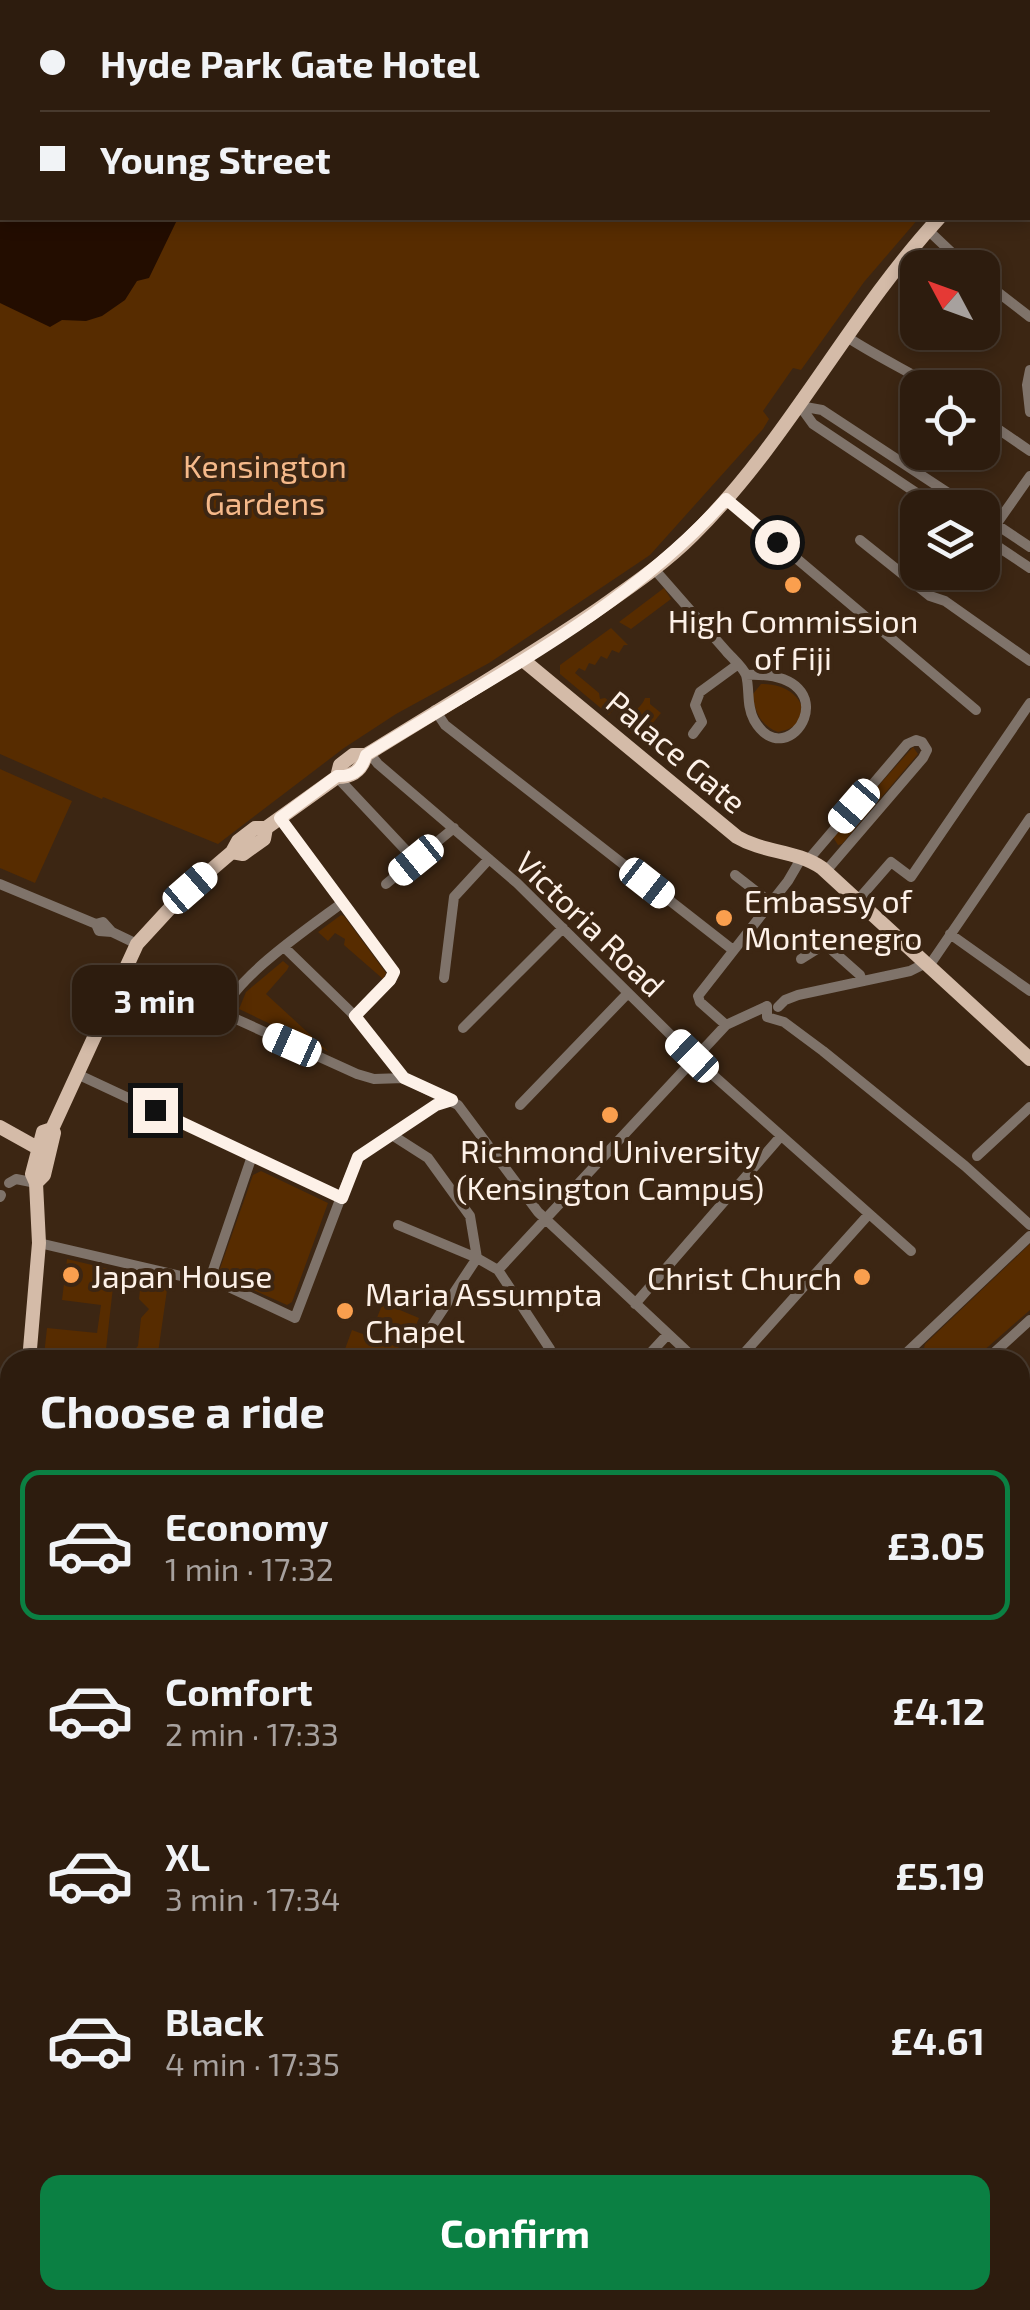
<!DOCTYPE html>
<html lang="en">
<head>
<meta charset="utf-8">
<style>
  :root { --surface:#2d1c0e; --page:#39291c; --text:#f1f3f6; --muted:#a7a19e; --line:#483a2e; --accent:#0b8043 }
  body { margin:0; font-family:"Exo 2",sans-serif; background:var(--page); color:var(--text); height:100vh; display:flex; flex-direction:column; font-size:38px; white-space:nowrap }
  * { box-sizing:border-box; margin:0 }
  p { font-size:32px; color:var(--muted) }
  .icon { flex:none; width:55px; height:55px; fill:none; stroke:currentColor; stroke-width:2; stroke-linecap:round; stroke-linejoin:round }
  .map { position:relative; flex:1; overflow:hidden }
  .sheet { position:absolute; left:0px; top:1350px; width:1030px; height:960px; display:flex; flex-direction:column; background:var(--surface); border-radius:30px 30px 0 0; box-shadow:0 5px 15px #0003,0 0 0 2px var(--line) }
  .sheet>* { flex:none }
  .banner { position:absolute; left:0px; top:0px; width:1030px; height:220px; box-shadow:0 5px 15px #0003,0 0 0 2px var(--line); display:grid; align-content:center; height:220px; padding:0 40px; background:var(--surface) }
  .needle { width:65px; rotate:311deg }
  .buttons { position:absolute; left:900px; top:250px; display:grid; gap:20px }
  .buttons a { display:grid; place-items:center; width:100px; height:100px; border-radius:20px; background:var(--surface); box-shadow:0 5px 15px #0003,0 0 0 2px var(--line); font-size:50px }
  .end { position:absolute; width:45px; height:45px; margin:-22px; border:12px solid #fdf1e8; background:#111; box-shadow:0 0 0 5px #111 }
  .from { border-radius:50% }
  .bubble { position:absolute; height:70px; border-radius:20px; background:var(--surface); box-shadow:0 5px 15px #0003,0 0 0 2px var(--line); font-size:32px; font-weight:700; line-height:70px; text-align:center }
  .car { position:absolute; width:30px; height:60px; margin:-30px -15px; border-radius:12px; box-shadow:0 0 8px 2px #0007; background:linear-gradient(#fff 24%,#345 0 40%,#fff 0 76%,#345 0 86%,#fff 0) }
  .banner b { display:flex; align-items:center; gap:35px; height:95px; font-size:38px }
  .banner b+b { border-top:2px solid var(--line) }
  .banner i { width:25px; height:25px; background:var(--text) }
  ul { padding:0; list-style:none }
  li { display:flex; align-items:center; gap:30px; height:150px; margin:0 20px 15px; padding:0 20px; border:5px solid transparent; border-radius:20px }
  li div { flex:1 }
  li b { display:block; font-size:38px }
  li em { font-style:normal; font-weight:700 }
  li.current { border-color:var(--accent) }
  li>.icon { width:90px; height:90px; stroke-width:1.5 }
  h2 { padding:0 40px; font-size:45px; line-height:120px }
  .primary-button { display:flex; gap:20px; margin-top:auto; padding:20px 40px }
  .primary-button a { flex:1; height:115px; border-radius:20px; background:var(--accent); color:#fff; font-size:40px; font-weight:700; line-height:115px; text-align:center }
  .map>svg:first-child { display:block }
</style>
</head>
<body>
<div class="map">
<svg width="1030" height="2310" viewBox="0 0 1030 2310">
  <rect width="100%" height="100%" fill="#3c2613"/>
  <!-- green -->
  <path fill="#572c00" d="M0,0H1030V87L1028,90V2H2V218H919L864,282L801,370L793,368L763,411L769,419L763,429L650,555L489,663L396,714L344,748L218,844L103,797L102,799L0,754Z
    M664,588L671,599L631,629L619,622Z
    M611,628L628,645H624L619,653L612,650L607,659L601,656L595,665L589,663L585,671L579,668L575,673L599,693L600,699L605,698L616,706L609,715L560,674V665Z
    M761,684C801,682 822,724 778,732C761,726 754,711 753,694Z
    M645,698H650V704L661,713L639,740L620,724C628,715 641,709 645,698Z
    M913,747L918,754L842,844L838,845L833,837Z
    M0,769L72,801L35,883L0,868Z
    M341,915L344,916L386,973L383,979L344,945L345,939L335,933L328,941L318,932Z
    M283,961L289,966L287,970L266,994L329,1052L239,1009L246,992Z
    M261,1171L328,1203L292,1302L287,1305L218,1274L253,1175Z
    M1030,1244V1310L973,1360H932L923,1352L925,1344Z
    M67,1259L168,1283L157,1360H124L138,1346L141,1318L149,1309L139,1299L141,1280L124,1278L123,1287H113L105,1358L112,1360L44,1355L47,1328L97,1333L101,1305L62,1300Z
    M383,1303L419,1318L412,1335L376,1320Z
    M352,1330L416,1354L414,1360H341Z
    M0,2270L10,2274V2300H62L60,2310H0Z"/>
  <!-- water -->
  <path fill="#230d00" d="M0,62L2,218H178L149,278L137,281L125,300L102,316L86,321L62,320L50,327L0,303Z"/>
  <g fill="none" stroke-linecap="round" stroke-linejoin="round">
    <!-- minor-tunnel -->
    <path stroke="#594433" stroke-width="10" stroke-dasharray="10 5" stroke-linecap="butt" d="M0,1626L10,1631"/>
    <!-- minor -->
    <path stroke="#7f736a" stroke-width="10" d="M1028,145L1030,147
      M928,230L968,268
      M982,280L1030,317
      M847,337C876,356 906,370 936,388
      M1030,370L1027,385L1030,412
      M800,406L822,410L971,508
      M800,406L813,424L939,508
      M982,418L1030,451
      M726,499L976,710
      M982,515L1030,547
      M982,536L1030,568
      M986,539L1030,476
      M860,540L930,596L945,601L1030,661
      M655,570C679,597 702,624 726,651C731,657 743,667 746,675C750,689 746,705 754,720C789,781 855,670 746,675
      M435,710L445,725L733,950
      M693,734L702,722L695,705L700,692L737,665
      M369,753L378,764L517,883L696,1060L911,1251
      M337,777L415,860L454,828
      M279,818L394,972L391,980L355,1016
      M809,859L907,744L916,740L922,742L927,750L923,758L826,871
      M735,875L771,903
      M0,884L96,924L103,922L112,932
      M386,884L415,860
      M857,901L891,862L911,877L1030,703
      M342,903C317,922 225,984 225,1014L357,1074L374,1079L404,1078
      M96,924L99,931L112,932L137,944
      M950,934L1030,991
      M285,948L355,1016L404,1078L458,1105L538,1212L696,1360
      M801,959L825,944L860,975L862,981
      M929,966L1030,818
      M444,978L454,897L489,859
      M767,1006V1017L784,1022L823,1051L965,1166L1030,1225
      M778,1007L785,1000L798,995L910,971L926,963
      M726,1025L700,1002L698,996L788,881L802,857
      M463,1028L563,928
      M77,1074L341,1197L295,1318L218,1282L211,1276L252,1156
      M520,1105L628,993
      M392,1135L428,1158L470,1216L477,1258L498,1270L550,1349
      M977,1156L1030,1107
      M9,1183L16,1179L36,1183
      M0,1197L1,1195
      M341,1197L358,1157L436,1105L451,1101
      M398,1225L477,1258L428,1332
      M39,1243L185,1277
      M498,1270L726,1025L767,1006
      M635,1304L781,1136
      M644,1360L668,1334
      M738,1360L869,1214
      M810,1360L815,1355
      M899,1360L1030,1236
      M986,1360L1030,1320
      M1020,1448L1030,1446
      M1020,1490H1030
      M1020,1527H1021
      M0,1766L10,1770
      M0,1914L10,1917
      M1020,1990L1030,1992
      M10,2172V2177
      M1020,2236L1030,2259
      M0,2263L10,2267
      M106,2300L126,2310
      M972,2300L973,2310
      M64,2310L66,2300
      M185,2310L189,2300
      M235,2310L239,2300
      M320,2310L324,2300
      M499,2310L501,2300
      M736,2310L740,2300
      M806,2310L809,2300
      M894,2310L896,2300"/>
    <!-- major -->
    <path stroke="#d4bba8" stroke-width="14" d="M1028,113L1030,109
      M523,660L737,837C764,853 796,850 822,868L1030,1059
      M337,777L340,765L353,755H366C443,707 522,661 597,610C631,586 664,564 693,535C789,440 848,317 939,218
      M232,852L243,854L264,839L266,828
      M0,1127L43,1151
      M36,1183L44,1175L54,1133L52,1129
      M33,1360L30,1349L39,1243L36,1183L32,1174L43,1132L52,1129L137,944L184,893L232,852L238,841L255,828H266L337,777C352,777 362,770 366,755
      M0,1502L8,1463L2,1454L10,1413
      M0,2076L10,2080"/>
    <!-- highway -->
    <path stroke="#f5d8c1" stroke-width="15" d="M1020,1796L1030,1786
      M1020,1815L1030,1804
      M752,2300L783,2310
      M391,2310L393,2300
      M625,2310L627,2300
      M640,2310L642,2300
      M657,2310L659,2300"/>
    <defs>
      <path id="rail" d="M1020,1518L1030,1517"/>
    </defs>
    <!-- rail casing -->
    <use href="#rail" stroke="#b2a295" stroke-width="6"/>
    <!-- rail -->
    <use href="#rail" stroke="#3c2613" stroke-width="2.5" stroke-dasharray="8" stroke-linecap="butt"/>
  </g>
  <g fill="none" stroke-linecap="round" stroke-linejoin="round">
    <!-- route -->
    <path stroke="#fdf1e8" stroke-width="12" d="M155,1110L342,1198L358,1157L436,1105L452,1100L404,1078L355,1016L390,980L394,972L280,818L337,776C353,777 362,770 366,755C490,678 628,609 726,499L777,542"/>
  </g>
  <!-- markers -->
  <g fill="#fa9f4e" stroke="#3c2613" stroke-width="4">
    <circle cx="793" cy="585" r="10"/>
    <circle cx="724" cy="918" r="10"/>
    <circle cx="610" cy="1115" r="10"/>
    <circle cx="71" cy="1275" r="10"/>
    <circle cx="862" cy="1277" r="10"/>
    <circle cx="345" cy="1311" r="10"/>
  </g>
  <g text-anchor="middle" dominant-baseline="central" stroke-width="8" stroke-linejoin="round" paint-order="stroke">
    <!-- park labels -->
    <g font-size="32" fill="#f5b98a" stroke="#3c2613">
      <text x="265" y="465">Kensington<tspan x="265" dy="37">Gardens</tspan></text>
    </g>
    <!-- poi labels -->
    <g font-size="32" fill="#fdf1e8" stroke="#3c2613" text-anchor="start">
      <text x="793" y="620" text-anchor="middle">High Commission<tspan x="793" dy="37">of Fiji</tspan></text>
      <text x="744" y="900">Embassy of<tspan x="744" dy="37">Montenegro</tspan></text>
      <text x="610" y="1150" text-anchor="middle">Richmond University<tspan x="610" dy="37">(Kensington Campus)</tspan></text>
      <text x="91" y="1275">Japan House</text>
      <text x="842" y="1277" text-anchor="end">Christ Church</text>
      <text x="365" y="1293">Maria Assumpta<tspan x="365" dy="37">Chapel</tspan></text>
    </g>
    <!-- street labels -->
    <g font-size="32" fill="#fdf1e8" stroke="#3c2613">
      <text transform="translate(677 751) rotate(40)">Palace Gate</text>
      <text transform="translate(591 923) rotate(44)">Victoria Road</text>
    </g>
  </g>
</svg>
<div class="buttons">
<a><svg class="needle" viewBox="-14 -14 28 28"><path d="M0-13l5 13h-10z" fill="#e53935"/><path d="M0 13l5-13h-10z" fill="#a7a19e"/></svg></a>
<a><svg class="icon" aria-label="locate" viewBox="0 0 24 24"><circle cx="12" cy="12" r="6"/><path d="M12 2v4M12 18v4M2 12h4M18 12h4"/></svg></a>
<a><svg class="icon" aria-label="layers" viewBox="0 0 24 24"><path d="M12 4l9 5-9 5-9-5zM3 14l9 5 9-5"/></svg></a>
</div>
<i class="end from" style="left:777px;top:542px"></i>
<i class="end" style="left:155px;top:1110px"></i>
<div class="bubble" style="left:72px;top:965px;width:165px">3 min</div>
<i class="car" style="left:854px;top:806px;rotate:221deg"></i>
<i class="car" style="left:416px;top:860px;rotate:231deg"></i>
<i class="car" style="left:647px;top:883px;rotate:128deg"></i>
<i class="car" style="left:190px;top:888px;rotate:49deg"></i>
<i class="car" style="left:292px;top:1045px;rotate:294deg"></i>
<i class="car" style="left:692px;top:1056px;rotate:314deg"></i>
<div class="banner">
<b><i class="from"></i>Hyde Park Gate Hotel</b>
<b><i></i>Young Street</b>
</div>
<section class="sheet">
<h2>Choose a ride</h2>
<ul>
<li class="current"><svg class="icon" aria-label="car" viewBox="0 0 24 24"><path d="M5 17H2v-5l4-1 3-4h7l3 4 3 1v5h-3M9 17h6M6 11h13"/><circle cx="7" cy="17" r="2"/><circle cx="17" cy="17" r="2"/></svg><div><b>Economy</b><p>1 min · 17:32</p></div><em>£3.05</em></li>
<li><svg class="icon" aria-label="car" viewBox="0 0 24 24"><path d="M5 17H2v-5l4-1 3-4h7l3 4 3 1v5h-3M9 17h6M6 11h13"/><circle cx="7" cy="17" r="2"/><circle cx="17" cy="17" r="2"/></svg><div><b>Comfort</b><p>2 min · 17:33</p></div><em>£4.12</em></li>
<li><svg class="icon" aria-label="car" viewBox="0 0 24 24"><path d="M5 17H2v-5l4-1 3-4h7l3 4 3 1v5h-3M9 17h6M6 11h13"/><circle cx="7" cy="17" r="2"/><circle cx="17" cy="17" r="2"/></svg><div><b>XL</b><p>3 min · 17:34</p></div><em>£5.19</em></li>
<li><svg class="icon" aria-label="car" viewBox="0 0 24 24"><path d="M5 17H2v-5l4-1 3-4h7l3 4 3 1v5h-3M9 17h6M6 11h13"/><circle cx="7" cy="17" r="2"/><circle cx="17" cy="17" r="2"/></svg><div><b>Black</b><p>4 min · 17:35</p></div><em>£4.61</em></li>
</ul>
<div class="primary-button"><a>Confirm</a></div>
</section>
</div>
</body>
</html>
